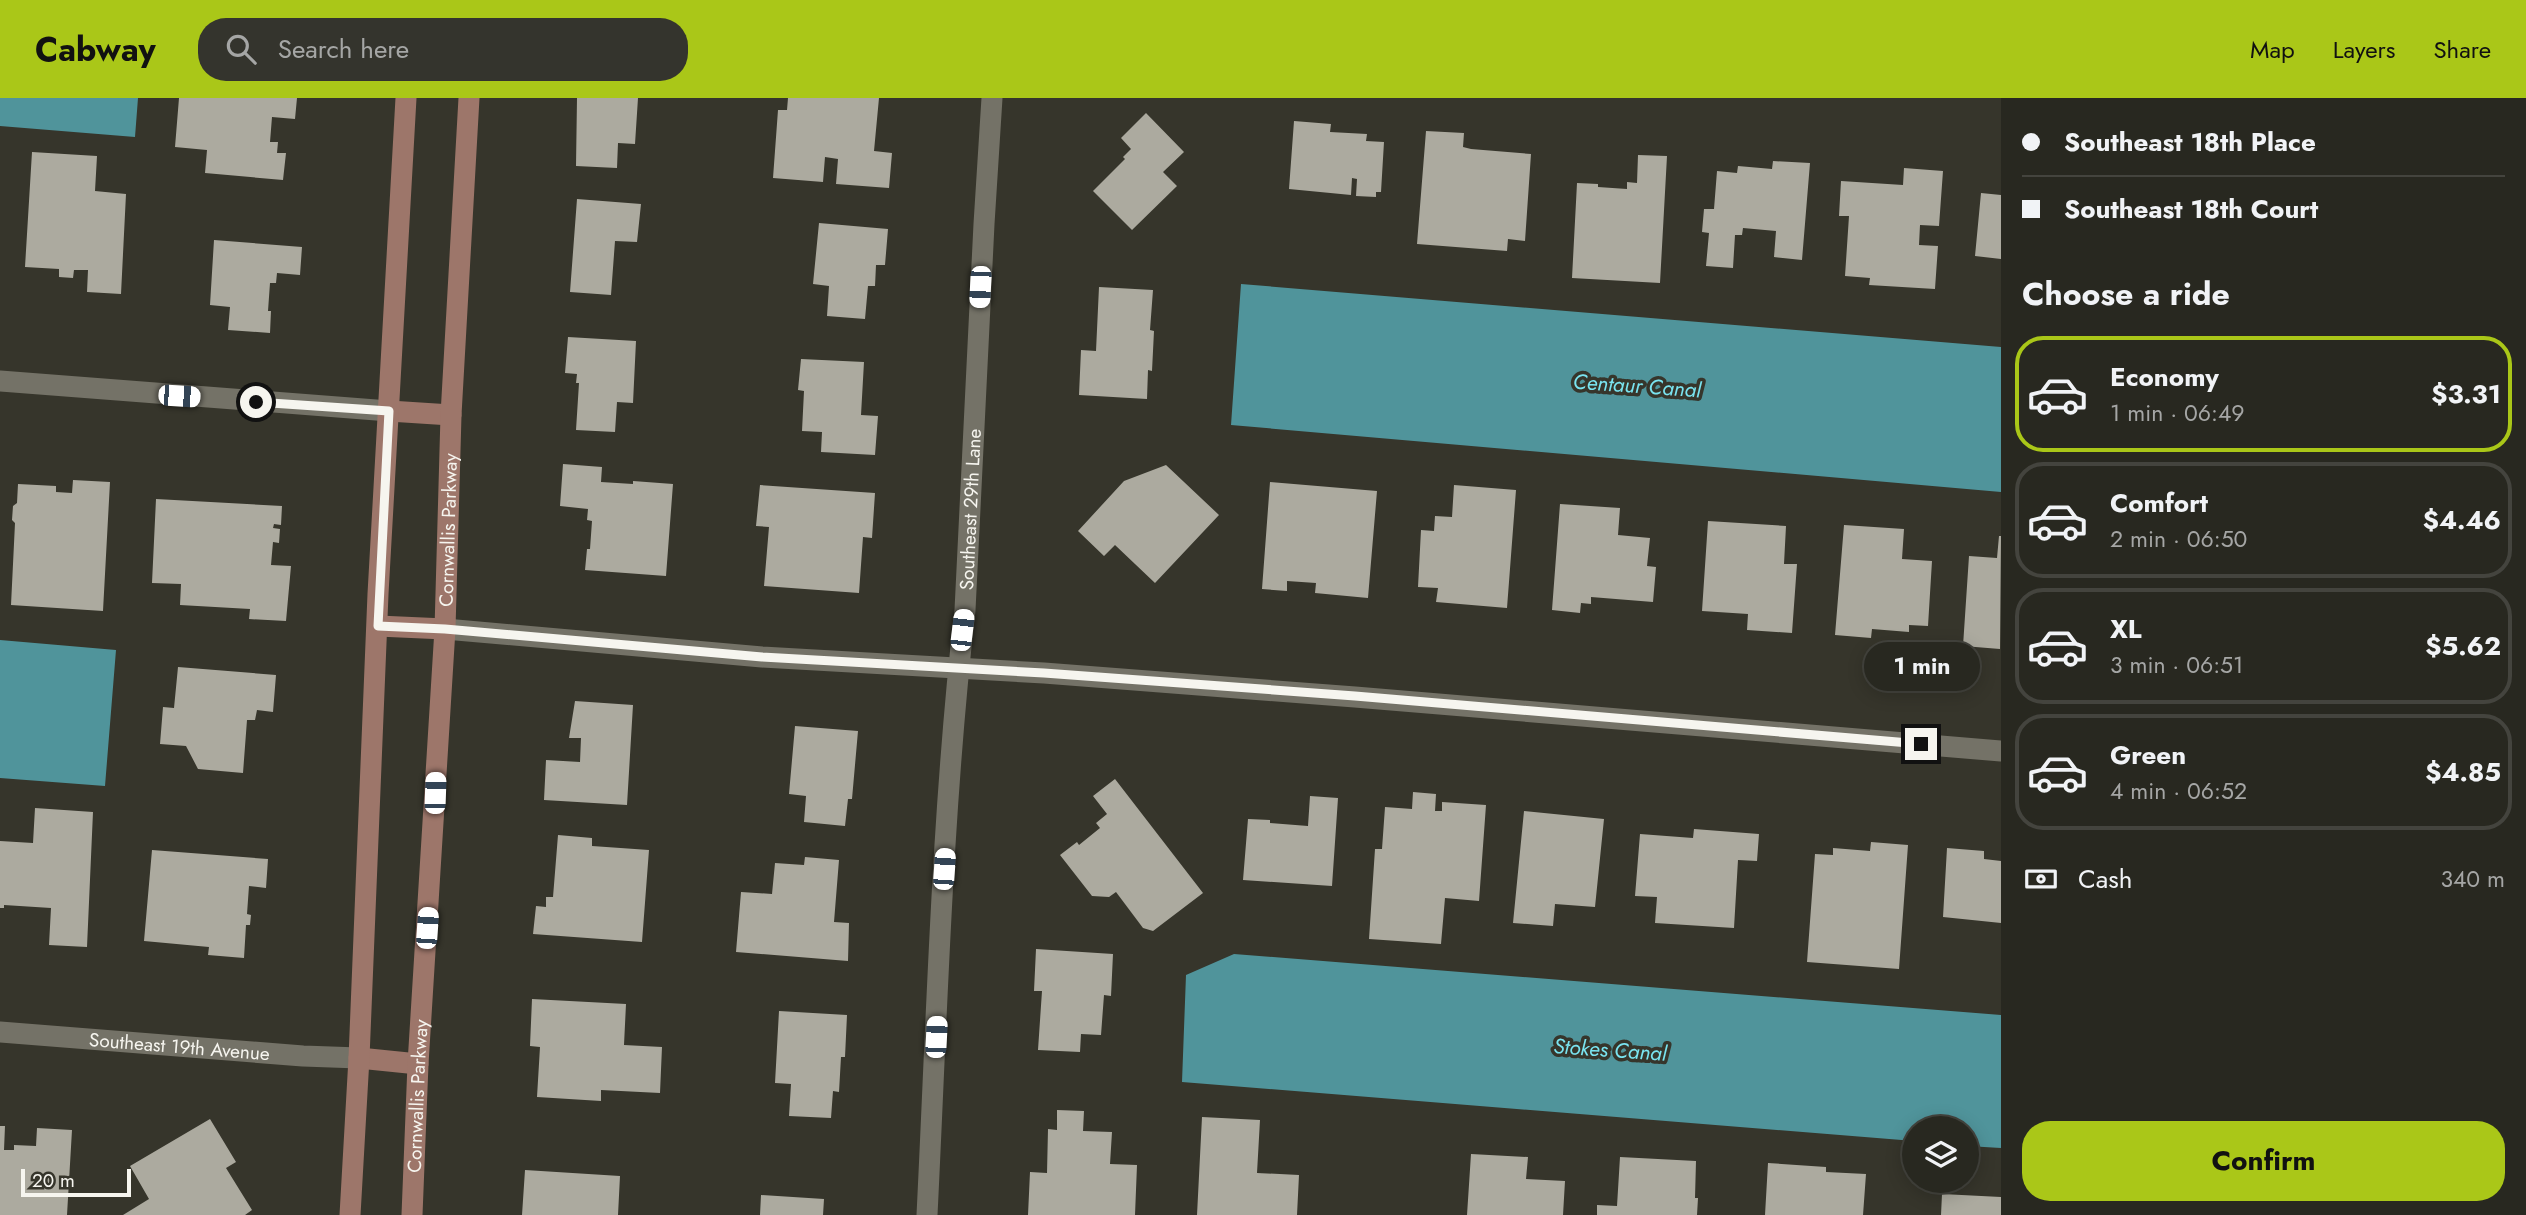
<!DOCTYPE html>
<html lang="en">
<head>
<meta charset="utf-8">
<style>
  :root { --surface:#282820; --page:#34342d; --text:#f1f3f6; --muted:#a5a6a5; --line:#44443e; --accent:#aac718 }
  body { margin:0; font-family:Jost,sans-serif; background:var(--page); color:var(--text); height:100vh; display:flex; flex-direction:column; font-size:26px; white-space:nowrap }
  * { box-sizing:border-box; margin:0 }
  p { font-size:23px; color:var(--muted) }
  .icon { flex:none; width:38px; height:38px; fill:none; stroke:currentColor; stroke-width:2; stroke-linecap:round; stroke-linejoin:round }
  .map { position:relative; flex:1; overflow:hidden }
  .details { display:flex; flex-direction:column; background:var(--surface); width:525px }
  .details>* { flex:none }
  .hud { display:grid; align-content:center; height:154px; padding:0 21px; background:var(--surface) }
  .tools { position:absolute; left:1902px; top:1018px; display:grid; gap:14px }
  .tools a { display:grid; place-items:center; width:77px; height:77px; border-radius:50%; background:var(--surface); box-shadow:0 4px 18px #0003,0 0 0 2px var(--line); font-size:35px }
  .scale { position:absolute; left:21px; bottom:18px; width:110px; box-sizing:border-box; padding-left:7px; border:4px solid #f6f5ef; border-top:0; font-size:19px; line-height:24px; white-space:nowrap; color:#f6f5ef; -webkit-text-stroke:5px #36352b; paint-order:stroke }
  .end { position:absolute; width:32px; height:32px; margin:-16px; border:9px solid #f6f5ef; background:#111; box-shadow:0 0 0 4px #111 }
  .from { border-radius:50% }
  .bubble { position:absolute; height:49px; border-radius:24px; background:var(--surface); box-shadow:0 4px 18px #0003,0 0 0 2px var(--line); font-size:23px; font-weight:700; line-height:49px; text-align:center }
  .car { position:absolute; width:21px; height:42px; margin:-21px -10px; border-radius:9px; box-shadow:0 0 5px 2px #0007; background:linear-gradient(#fff 24%,#345 0 40%,#fff 0 76%,#345 0 86%,#fff 0) }
  .hud b { display:flex; align-items:center; gap:24px; height:66px; font-size:26px }
  .hud b+b { border-top:2px solid var(--line) }
  .hud i { width:18px; height:18px; background:var(--text) }
  ul { padding:0; list-style:none }
  li { display:flex; align-items:center; gap:21px; height:116px; margin:0 14px 10px; padding:0 7px; border:4px solid var(--line); border-radius:28px }
  li div { flex:1 }
  li b { display:block; font-size:26px }
  li em { font-style:normal; font-weight:700 }
  li.active { border-color:var(--accent) }
  li>.icon { width:63px; height:63px; stroke-width:1.5 }
  h2 { padding:0 21px; font-size:32px; line-height:84px }
  .pay { display:flex; align-items:center; gap:18px; height:77px; padding:0 21px; font-size:26px }
  .pay p { margin-inline-start:auto }
  .button { display:flex; gap:14px; margin-top:auto; padding:14px 21px }
  .button a { flex:1; height:80px; border-radius:28px; background:var(--accent); color:#111; font-size:28px; font-weight:700; line-height:80px; text-align:center }
  header { display:flex; align-items:center; gap:42px; box-sizing:border-box; height:98px; padding:0 35px; background:var(--accent); color:#111 }
  header strong { font-size:33px }
  nav { display:flex; gap:38px; margin-inline-start:auto; font-size:24px }
  .search { width:490px; height:63px; background:var(--page); display:flex; align-items:center; gap:18px; box-sizing:border-box; padding:0 24px; border-radius:28px; color:var(--muted); font-size:26px }
  main { display:flex; flex:1; min-height:0 }
  .map>svg:first-child { display:block }
</style>
</head>
<body>
<header>
<strong>Cabway</strong>
<div class="search"><svg class="icon" aria-label="search" viewBox="0 0 24 24"><circle cx="10" cy="10" r="6"/><path d="M15 15l6 6"/></svg>Search here</div>
<nav><a>Map</a><a>Layers</a><a>Share</a></nav>
</header>
<main>
<div class="map">
<svg width="2001" height="1117" viewBox="0 0 2001 1117">
  <rect width="100%" height="100%" fill="#36352b"/>
  <!-- water -->
  <path fill="#50949b" d="M0,0H138L135,39L0,28Z
    M1241,186L2001,249V394L1231,327Z
    M0,542L116,552L105,688L0,680Z
    M1234,856L2001,917V1050L1967,1048V1031H1914V1043L1182,984L1186,877Z"/>
  <!-- building -->
  <path fill="#acaa9f" d="M179,0H297L295,21L272,19L270,44H278L277,55H286L283,82L205,75L207,52L175,49Z
    M577,0H638L635,46L618,45L617,70L576,68Z
    M788,0H879L874,53L892,55L889,90L836,86L838,61L825,59L823,84L773,80L778,12H787Z
    M1146,15L1184,54L1163,74L1177,88L1132,132L1093,93L1125,61L1123,59L1131,51L1121,40Z
    M1294,23L1331,26L1330,34L1367,36L1366,43L1384,44L1381,94H1376V99L1356,98L1357,81L1352,80L1351,97L1289,91Z
    M1426,33L1464,35L1463,49L1471,51L1531,56L1525,143L1508,141L1507,153L1417,146Z
    M32,54L97,58L95,93L126,96L121,196L87,194L88,172H74L73,180L59,179V171L25,169Z
    M1638,57L1667,58L1660,185L1572,180L1577,85L1598,86V89L1627,91V84L1637,85Z
    M1773,63L1810,65L1802,162L1774,159L1776,133L1743,130L1742,137H1735L1733,170L1706,168L1709,135L1702,134L1704,111H1714L1717,73L1737,75L1738,68L1772,71Z
    M1904,70L1943,73L1939,128L1920,127L1919,147L1938,148L1935,191L1869,187L1870,180L1845,178L1849,118H1839L1841,83L1903,87Z
    M1981,95L2001,97V161L1975,158Z
    M577,101L641,106L637,144L615,143L611,197L570,194Z
    M819,125L888,131L885,167H876L875,188H868L865,221L827,218L829,188L813,186Z
    M214,142L302,149L300,177L277,175L276,185H270L268,213H271L270,235L228,232L230,209L210,207Z
    M1099,189L1153,192L1150,232L1154,233L1152,273L1148,272L1147,301L1079,297L1081,252L1096,253Z
    M568,239L636,243L633,305L617,304L615,334L576,332L579,285H576L577,276L565,275Z
    M801,261L864,264L861,317L878,318L875,357L821,354L822,334L802,333L804,293L798,292Z
    M563,366L602,369L601,384L633,386V383L673,386L666,478L585,472L587,451H590L592,423L587,422L588,411L560,408Z
    M1166,367L1219,417L1155,485L1115,447L1104,458L1078,433L1124,383Z
    M73,382L110,384L103,513L11,507L15,425L12,422L13,408L17,405L18,386L56,388V394L72,395Z
    M1270,384L1377,393L1368,500L1315,495L1316,485L1287,483V493L1262,491Z
    M760,387L875,395L872,440L863,439L859,495L764,488L769,429L756,428Z
    M1454,387L1516,392L1507,510L1436,504L1438,490L1418,489L1421,432L1434,433L1435,418L1452,419Z
    M156,401L282,408L281,427L274,426L273,430L280,431L279,445L273,444L271,467L291,468L286,523L249,521L250,511L180,507L181,486L152,485Z
    M1560,406L1620,410L1618,437L1650,440L1647,468L1656,469L1653,504L1591,499V506L1581,505L1580,515L1552,512Z
    M1708,423L1786,428L1784,466H1797L1792,535L1747,532L1748,516L1702,513Z
    M1844,427L1904,431L1902,461L1932,463L1928,528L1909,527V534L1872,531L1871,540L1835,537Z
    M1999,438H2001L2000,551L1963,548L1969,458L1997,460Z
    M178,569L276,577L273,614L257,612L255,622H247L243,675L198,671L186,648L160,646L163,609L174,610Z
    M575,603L633,607L627,707L544,702L546,662L580,664L581,640H569Z
    M795,628L858,633L852,701H848L845,728L804,724L806,698L789,696Z
    M1115,681L1203,795L1153,833L1143,830L1116,794L1109,799L1092,798L1060,757L1077,744L1079,747L1100,730L1096,725L1107,716L1093,698Z
    M1413,694L1436,696L1435,713H1442V704L1486,707L1479,803L1445,800L1441,846L1369,841L1375,751H1382L1385,709L1412,711Z
    M1310,698L1338,700L1332,788L1243,782L1248,721L1270,722V725L1308,728Z
    M35,710L93,714L87,849L49,847L51,810L4,807V810H0V743L33,745Z
    M1524,713L1604,721L1595,809L1555,806L1553,828L1513,825Z
    M1694,731L1759,736L1757,763L1738,762L1734,830L1655,825L1657,799L1635,798L1640,736L1693,740Z
    M558,737L592,740V748L649,752L642,844L533,836L536,808L546,809V799H553Z
    M1871,744L1908,747L1899,871L1807,864L1815,756L1833,757V750L1870,753Z
    M1947,750L1984,753V761L2001,763V825L1943,819Z
    M152,752L268,761L266,790L249,788L247,816L251,817L250,827H246L244,860L208,857L209,849L144,843Z
    M805,759L839,762L834,824L849,825L848,863L736,854L741,794L772,796L775,765L804,767Z
    M1036,851L1113,856L1111,898L1104,897L1101,937L1081,936L1080,954L1038,952L1042,893H1034Z
    M532,901L626,906L624,947L662,949L660,995L601,992V1003L537,999L540,949L530,948Z
    M779,913L847,917L845,959H841L839,994L833,993L831,1020L789,1018L791,986L775,985Z
    M1057,1012L1084,1013L1083,1033L1112,1034L1110,1066L1137,1067L1135,1117H1028L1030,1074L1047,1075L1048,1031L1057,1032Z
    M1202,1019L1260,1022L1257,1075L1299,1077L1297,1117H1197Z
    M210,1021L236,1064L226,1070L252,1112L245,1117H123L149,1101L130,1068Z
    M0,1028H5L4,1052H14V1047L36,1048L37,1030L72,1032L67,1117H0Z
    M1471,1056L1528,1059L1526,1081L1565,1083L1563,1117H1467Z
    M1620,1059L1696,1063L1695,1100H1698L1697,1117H1597V1107L1617,1108Z
    M1768,1065L1826,1069V1074L1866,1076L1863,1117H1765Z
    M525,1072L620,1078L618,1117H522Z
    M1942,1096L2001,1099V1117H1941Z
    M761,1097L824,1101L823,1117H760Z"/>
  <g fill="none" stroke-linecap="round" stroke-linejoin="round">
    <!-- street -->
    <g stroke="#747267" stroke-width="21">
      <path d="M0,283L389,313"/>
      <path d="M445,531L762,559L1044,575L1355,599L2001,653"/>
      <path id="s1" d="M0,934L303,958L359,960"/>
      <path id="s2" d="M927,1117C937,916 942,713 965,512L984,126L992,0"/>
    </g>
    <!-- secondary -->
    <g stroke="#9d766a" stroke-width="21">
      <path d="M389,313L451,317"/>
      <path d="M378,528L445,531"/>
      <path d="M359,960L418,966"/>
      <path d="M350,1117L359,960L378,496L406,0"/>
      <path id="s3" d="M412,1117L418,966L445,531L451,317L469,0"/>
    </g>
  </g>
  <g fill="none" stroke-linecap="round" stroke-linejoin="round">
    <!-- route -->
    <path stroke="#f6f5ef" stroke-width="9" d="M256,304L389,313L378,528L445,531L762,559L1044,575L1355,598L1921,646"/>
  </g>
  <g text-anchor="middle" dominant-baseline="central" stroke-width="7" stroke-linejoin="round" paint-order="stroke">
    <!-- street labels -->
    <g font-size="19" fill="#f6f5ef" stroke="#36352b">
      <text stroke="none"><textPath href="#s2" startOffset="707">Southeast 29th Lane</textPath></text>
      <text stroke="none"><textPath href="#s3" startOffset="686">Cornwallis Parkway</textPath></text>
      <text stroke="none"><textPath href="#s1" startOffset="180">Southeast 19th Avenue</textPath></text>
      <text stroke="none"><textPath href="#s3" startOffset="119">Cornwallis Parkway</textPath></text>
    </g>
    <!-- water labels -->
    <g font-size="21" font-style="italic" fill="#7ae4f0" stroke="#36352b">
      <text transform="translate(1637 288) rotate(4)">Centaur Canal</text>
      <text transform="translate(1610 952) rotate(4)">Stokes Canal</text>
    </g>
  </g>
</svg>
<div class="tools">
<a><svg class="icon" aria-label="layers" viewBox="0 0 24 24"><path d="M12 4l9 5-9 5-9-5zM3 14l9 5 9-5"/></svg></a>
</div>
<div class="scale">20 m</div>
<i class="end from" style="left:256px;top:304px"></i>
<i class="end" style="left:1921px;top:646px"></i>
<div class="bubble" style="left:1864px;top:544px;width:116px">1 min</div>
<i class="car" style="left:980px;top:189px;rotate:183deg"></i>
<i class="car" style="left:179px;top:298px;rotate:94deg"></i>
<i class="car" style="left:962px;top:532px;rotate:7deg"></i>
<i class="car" style="left:435px;top:695px;rotate:2deg"></i>
<i class="car" style="left:944px;top:771px;rotate:4deg"></i>
<i class="car" style="left:427px;top:830px;rotate:4deg"></i>
<i class="car" style="left:936px;top:939px;rotate:3deg"></i>
</div>
<section class="details">
<div class="hud">
<b><i class="from"></i>Southeast 18th Place</b>
<b><i></i>Southeast 18th Court</b>
</div>
<h2>Choose a ride</h2>
<ul>
<li class="active"><svg class="icon" aria-label="car" viewBox="0 0 24 24"><path d="M5 17H2v-5l4-1 3-4h7l3 4 3 1v5h-3M9 17h6M6 11h13"/><circle cx="7" cy="17" r="2"/><circle cx="17" cy="17" r="2"/></svg><div><b>Economy</b><p>1 min · 06:49</p></div><em>$3.31</em></li>
<li><svg class="icon" aria-label="car" viewBox="0 0 24 24"><path d="M5 17H2v-5l4-1 3-4h7l3 4 3 1v5h-3M9 17h6M6 11h13"/><circle cx="7" cy="17" r="2"/><circle cx="17" cy="17" r="2"/></svg><div><b>Comfort</b><p>2 min · 06:50</p></div><em>$4.46</em></li>
<li><svg class="icon" aria-label="car" viewBox="0 0 24 24"><path d="M5 17H2v-5l4-1 3-4h7l3 4 3 1v5h-3M9 17h6M6 11h13"/><circle cx="7" cy="17" r="2"/><circle cx="17" cy="17" r="2"/></svg><div><b>XL</b><p>3 min · 06:51</p></div><em>$5.62</em></li>
<li><svg class="icon" aria-label="car" viewBox="0 0 24 24"><path d="M5 17H2v-5l4-1 3-4h7l3 4 3 1v5h-3M9 17h6M6 11h13"/><circle cx="7" cy="17" r="2"/><circle cx="17" cy="17" r="2"/></svg><div><b>Green</b><p>4 min · 06:52</p></div><em>$4.85</em></li>
</ul>
<div class="pay"><svg class="icon" aria-label="cash" viewBox="0 0 24 24"><path d="M3 7h18v10H3z"/><circle cx="12" cy="12" r="2"/></svg>Cash<p>340 m</p></div>
<div class="button"><a>Confirm</a></div>
</section>
</main>
</body>
</html>
